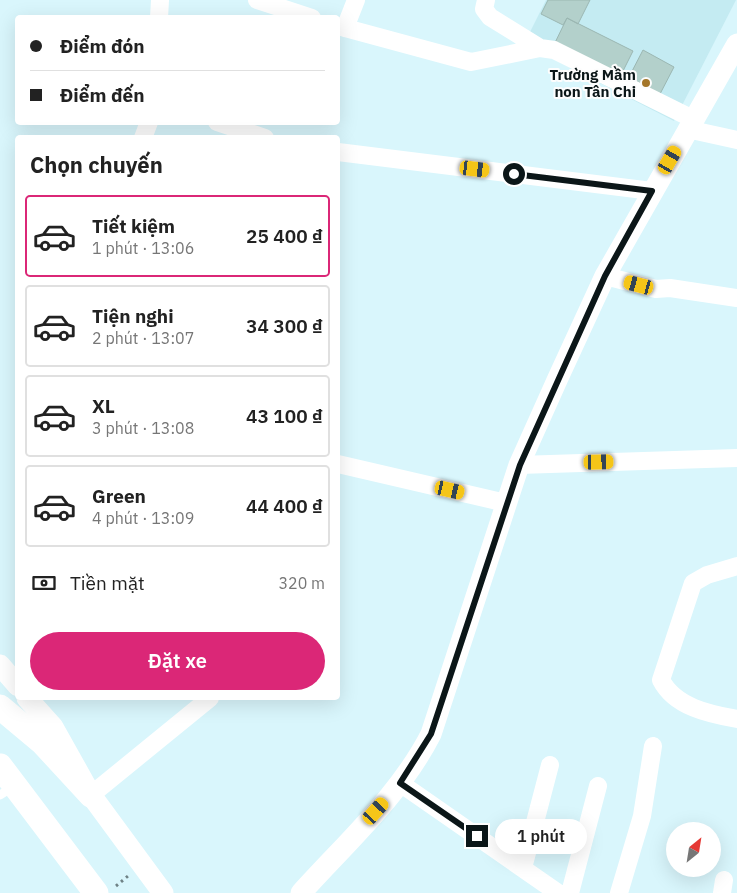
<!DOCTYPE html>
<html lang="vi">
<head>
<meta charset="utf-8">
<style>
  :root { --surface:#fff; --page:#f2f2f2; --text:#222; --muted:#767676; --line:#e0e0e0; --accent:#db2777 }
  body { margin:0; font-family:"IBM Plex Sans",sans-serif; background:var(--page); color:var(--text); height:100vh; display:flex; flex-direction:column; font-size:19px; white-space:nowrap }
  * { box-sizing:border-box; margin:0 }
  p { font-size:16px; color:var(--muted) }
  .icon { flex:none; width:28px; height:28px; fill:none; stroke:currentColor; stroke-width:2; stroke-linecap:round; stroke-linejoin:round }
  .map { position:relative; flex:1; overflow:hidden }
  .sheet { position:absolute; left:15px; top:135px; width:325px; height:565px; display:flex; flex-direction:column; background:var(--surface); border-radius:5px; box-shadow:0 5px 20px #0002 }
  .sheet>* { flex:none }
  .banner { position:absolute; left:15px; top:15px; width:325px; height:110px; border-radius:5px; box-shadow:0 5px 20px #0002; display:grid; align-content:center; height:110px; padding:0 15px; background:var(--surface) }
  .needle { width:32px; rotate:30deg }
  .buttons { position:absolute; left:666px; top:822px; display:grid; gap:10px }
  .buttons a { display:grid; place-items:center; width:55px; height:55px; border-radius:50%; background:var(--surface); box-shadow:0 5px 20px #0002; font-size:25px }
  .end { position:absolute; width:22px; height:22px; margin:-11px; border:6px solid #0b1618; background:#fff; box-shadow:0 0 0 2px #fff }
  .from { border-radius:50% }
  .bubble { position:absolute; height:35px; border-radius:18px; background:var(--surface); box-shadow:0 5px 20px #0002; font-size:16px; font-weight:600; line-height:35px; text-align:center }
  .car { position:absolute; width:15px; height:30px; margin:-15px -8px; border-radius:6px; box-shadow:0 0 4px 1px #0007; background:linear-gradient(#f5c518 24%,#345 0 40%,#f5c518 0 76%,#345 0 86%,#f5c518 0) }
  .banner b { display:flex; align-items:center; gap:18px; height:48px; font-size:19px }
  .banner b+b { border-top:1px solid var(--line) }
  .banner i { width:12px; height:12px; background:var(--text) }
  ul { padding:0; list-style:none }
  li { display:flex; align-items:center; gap:15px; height:82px; margin:0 10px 8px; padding:0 5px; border:2px solid var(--line); border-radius:5px }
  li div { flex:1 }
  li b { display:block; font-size:19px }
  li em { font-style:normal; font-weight:600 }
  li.current { border-color:var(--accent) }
  li>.icon { width:45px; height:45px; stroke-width:1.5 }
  h2 { padding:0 15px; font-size:22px; line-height:60px }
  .pay { display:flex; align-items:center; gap:12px; height:55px; padding:0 15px; font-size:19px }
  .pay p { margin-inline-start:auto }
  .primary-button { display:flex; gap:10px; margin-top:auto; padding:10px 15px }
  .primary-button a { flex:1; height:58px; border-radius:30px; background:var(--accent); color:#fff; font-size:20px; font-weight:600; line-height:58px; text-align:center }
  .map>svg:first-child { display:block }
</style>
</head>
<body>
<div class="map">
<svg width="737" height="893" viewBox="0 0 737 893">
  <rect width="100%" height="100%" fill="#d9f6fc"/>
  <!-- built -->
  <path fill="#c4ebf2" d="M546,0H736L674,121L524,44Z"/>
  <!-- building -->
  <path fill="#b3d0cb" stroke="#9bb7b2" d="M548,0H590L578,24L567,18L563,25L541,14Z
    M567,18L633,51L616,85L550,53Z
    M643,50L674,67L660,94L629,77Z"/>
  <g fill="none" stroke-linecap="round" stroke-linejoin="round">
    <!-- path -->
    <path stroke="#6f8286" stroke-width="3" stroke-dasharray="2.5 4" stroke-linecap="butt" d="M116,886L128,876"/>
    <!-- service -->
    <path stroke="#fff" stroke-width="9" d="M0,795L14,786"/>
    <!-- minor -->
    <path stroke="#fff" stroke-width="18" d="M257,0L312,18
      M486,0L484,9L490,17L540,48
      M159,18L160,0
      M338,26L471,62L540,48L554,50L693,119
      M345,28L356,0
      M217,122L265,138
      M687,129L737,140
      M143,138L149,122
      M338,152L652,191
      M605,276L656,289L670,288L737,298
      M338,464L506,503
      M519,465L737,458
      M737,566L707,575L693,583L661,680C675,707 709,714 737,719
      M400,783L558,893
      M91,795L210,698
      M523,868L550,765
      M570,893L598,786
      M619,893L642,816L653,746
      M722,893L724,880"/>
    <!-- tertiary -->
    <path stroke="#fff" stroke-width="21" d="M0,665L18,686
      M27,698L53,727L91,795L163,893
      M301,893C346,843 400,795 431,734L519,465L558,378L605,276L737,44"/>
    <!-- secondary -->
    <path stroke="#fff" stroke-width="25" d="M0,707L43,743L91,795
      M0,766L96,893"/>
  </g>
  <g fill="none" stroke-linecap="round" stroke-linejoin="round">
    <!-- route -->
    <path stroke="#0b1618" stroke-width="6" d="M477,836L400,783L431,734L520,465L605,276L652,191L514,174"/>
  </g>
  <!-- markers -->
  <circle fill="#a47629" stroke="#fdfdfd" stroke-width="2" cx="646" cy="83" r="5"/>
  <g text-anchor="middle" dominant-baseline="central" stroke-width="4" stroke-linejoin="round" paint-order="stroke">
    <!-- poi labels -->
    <g font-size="15" font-weight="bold" fill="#0b1618" stroke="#fdfdfd" text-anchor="end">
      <text x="636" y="74">Trường Mầm<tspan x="636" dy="17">non Tân Chi</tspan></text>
    </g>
  </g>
</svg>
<div class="buttons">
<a><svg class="needle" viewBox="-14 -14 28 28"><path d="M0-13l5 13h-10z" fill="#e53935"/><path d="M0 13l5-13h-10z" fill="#767676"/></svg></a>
</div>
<i class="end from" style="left:514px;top:174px"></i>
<i class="end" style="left:477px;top:836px"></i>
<div class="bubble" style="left:495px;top:819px;width:92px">1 phút</div>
<i class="car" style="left:670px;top:160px;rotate:30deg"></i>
<i class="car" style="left:475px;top:169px;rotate:97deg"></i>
<i class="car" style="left:639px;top:285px;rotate:285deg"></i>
<i class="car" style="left:599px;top:462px;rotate:89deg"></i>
<i class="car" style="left:450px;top:490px;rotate:103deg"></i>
<i class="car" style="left:376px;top:811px;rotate:42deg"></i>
<div class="banner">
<b><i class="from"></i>Điểm đón</b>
<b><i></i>Điểm đến</b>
</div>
<section class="sheet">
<h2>Chọn chuyến</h2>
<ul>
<li class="current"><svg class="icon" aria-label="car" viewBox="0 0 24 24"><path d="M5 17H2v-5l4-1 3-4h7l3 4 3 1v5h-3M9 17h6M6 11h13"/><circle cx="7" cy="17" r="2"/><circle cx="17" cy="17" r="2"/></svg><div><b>Tiết kiệm</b><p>1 phút · 13:06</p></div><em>25 400 ₫</em></li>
<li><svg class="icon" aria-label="car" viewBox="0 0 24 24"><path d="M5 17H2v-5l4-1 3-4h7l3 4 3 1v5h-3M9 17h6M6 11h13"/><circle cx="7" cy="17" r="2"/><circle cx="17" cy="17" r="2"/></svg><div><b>Tiện nghi</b><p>2 phút · 13:07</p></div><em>34 300 ₫</em></li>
<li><svg class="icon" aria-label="car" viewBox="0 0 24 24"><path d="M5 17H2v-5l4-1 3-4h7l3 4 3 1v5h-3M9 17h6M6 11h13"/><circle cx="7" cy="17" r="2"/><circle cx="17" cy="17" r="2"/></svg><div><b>XL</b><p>3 phút · 13:08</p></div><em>43 100 ₫</em></li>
<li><svg class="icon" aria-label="car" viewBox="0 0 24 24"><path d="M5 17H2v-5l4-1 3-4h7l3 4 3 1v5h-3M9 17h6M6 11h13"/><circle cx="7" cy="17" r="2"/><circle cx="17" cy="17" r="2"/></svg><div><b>Green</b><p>4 phút · 13:09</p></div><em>44 400 ₫</em></li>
</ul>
<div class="pay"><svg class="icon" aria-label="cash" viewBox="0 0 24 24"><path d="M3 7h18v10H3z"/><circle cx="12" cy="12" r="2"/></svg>Tiền mặt<p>320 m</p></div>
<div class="primary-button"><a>Đặt xe</a></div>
</section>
</div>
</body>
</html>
